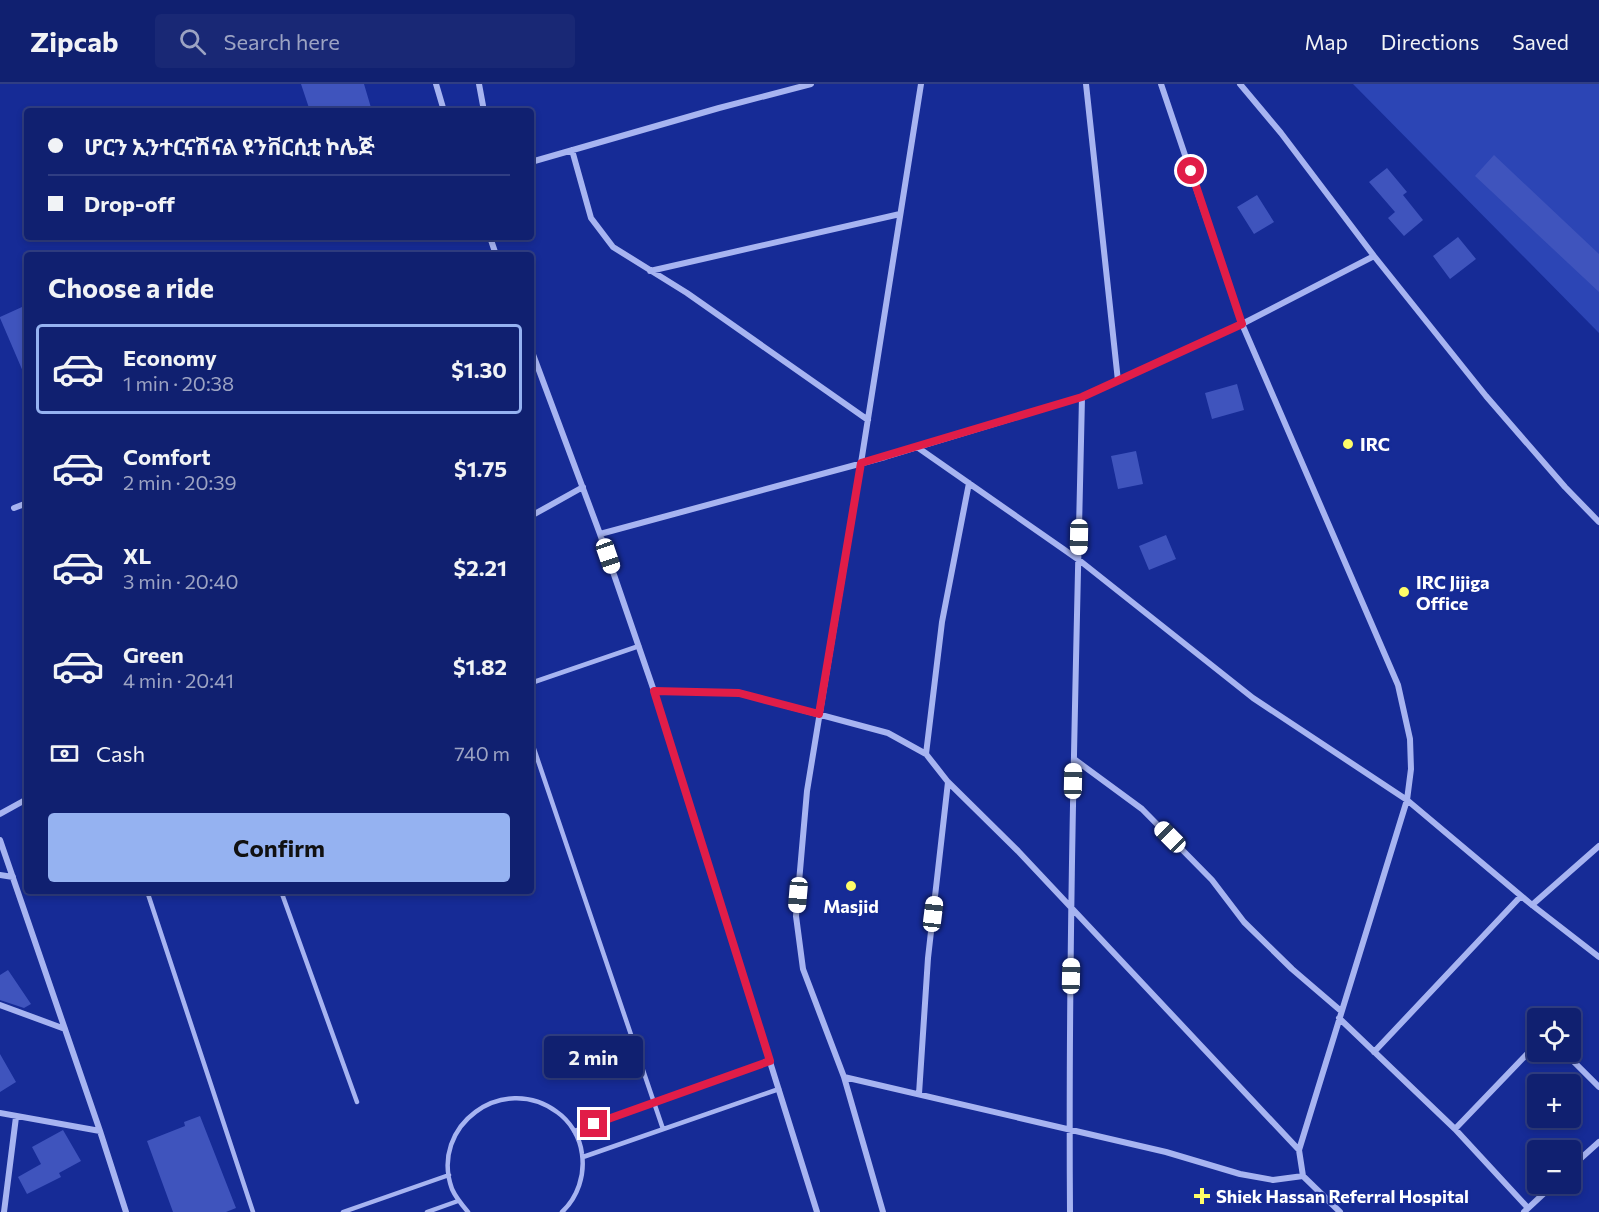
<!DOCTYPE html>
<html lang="en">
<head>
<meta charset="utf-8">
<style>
  :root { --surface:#102070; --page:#192875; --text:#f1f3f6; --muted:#9ca3c3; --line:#303e83; --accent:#95b2f1 }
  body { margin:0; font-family:Commissioner,"Noto Sans Ethiopic",sans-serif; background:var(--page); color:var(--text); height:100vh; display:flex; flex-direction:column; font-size:22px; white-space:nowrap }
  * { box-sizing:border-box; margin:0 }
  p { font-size:20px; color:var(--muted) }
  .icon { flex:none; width:33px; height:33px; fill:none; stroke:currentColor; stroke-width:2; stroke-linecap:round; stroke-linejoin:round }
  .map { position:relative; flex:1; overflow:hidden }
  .panel { position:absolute; left:24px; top:168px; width:510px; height:642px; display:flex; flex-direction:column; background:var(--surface); border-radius:6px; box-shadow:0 3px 9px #0003,0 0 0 2px var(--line) }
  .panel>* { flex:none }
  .top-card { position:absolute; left:24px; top:24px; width:510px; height:132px; border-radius:6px; box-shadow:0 3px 9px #0003,0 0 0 2px var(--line); display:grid; align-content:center; height:132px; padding:0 24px; background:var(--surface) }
  .fabs { position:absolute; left:1527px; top:924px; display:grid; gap:12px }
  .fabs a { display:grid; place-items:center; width:54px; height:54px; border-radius:6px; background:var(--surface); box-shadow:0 3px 9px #0003,0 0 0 2px var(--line); font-size:30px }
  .end { position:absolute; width:27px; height:27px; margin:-14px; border:8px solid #e11d48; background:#fff; box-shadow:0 0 0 3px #fff }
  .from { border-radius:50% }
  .bubble { position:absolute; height:42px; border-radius:6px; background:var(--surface); box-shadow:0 3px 9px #0003,0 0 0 2px var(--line); font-size:20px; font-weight:700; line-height:42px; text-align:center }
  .car { position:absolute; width:18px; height:36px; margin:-18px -9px; border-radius:8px; box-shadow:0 0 4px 2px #0007; background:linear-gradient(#fff 24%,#345 0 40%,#fff 0 76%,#345 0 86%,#fff 0) }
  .top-card b { display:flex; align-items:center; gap:21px; height:57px; font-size:22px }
  .top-card b+b { border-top:2px solid var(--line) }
  .top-card i { width:15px; height:15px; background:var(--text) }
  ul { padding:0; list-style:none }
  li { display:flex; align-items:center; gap:18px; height:90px; margin:0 12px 9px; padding:0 12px; border:3px solid transparent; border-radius:6px }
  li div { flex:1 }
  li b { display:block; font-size:22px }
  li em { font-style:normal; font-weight:700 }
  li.selected { border-color:var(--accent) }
  li>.icon { width:54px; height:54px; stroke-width:1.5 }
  h2 { padding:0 24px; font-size:27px; line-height:72px }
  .pay { display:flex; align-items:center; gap:15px; height:66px; padding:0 24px; font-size:22px }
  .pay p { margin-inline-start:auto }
  .primary-button { display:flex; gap:12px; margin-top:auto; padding:12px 24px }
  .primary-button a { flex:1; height:69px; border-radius:6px; background:var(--accent); color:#111; font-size:24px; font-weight:700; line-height:69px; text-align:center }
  header { display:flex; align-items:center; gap:36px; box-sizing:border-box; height:84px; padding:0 30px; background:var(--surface); border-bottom:2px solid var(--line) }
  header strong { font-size:28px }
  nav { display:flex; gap:33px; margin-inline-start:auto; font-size:21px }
  .search { width:420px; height:54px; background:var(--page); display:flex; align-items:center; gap:15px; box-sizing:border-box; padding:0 21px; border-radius:6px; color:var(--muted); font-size:22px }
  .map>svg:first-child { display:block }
</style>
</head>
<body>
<header>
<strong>Zipcab</strong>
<div class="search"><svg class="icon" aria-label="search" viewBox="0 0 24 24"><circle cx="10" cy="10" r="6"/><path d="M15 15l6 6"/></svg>Search here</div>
<nav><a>Map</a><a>Directions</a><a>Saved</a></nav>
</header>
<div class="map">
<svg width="1599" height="1128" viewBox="0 0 1599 1128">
  <rect width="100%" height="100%" fill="#162b96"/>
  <!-- green -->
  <path fill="#2c45b5" d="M1353,0H1599V249Z"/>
  <!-- building -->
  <path fill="#3f54bd" d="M301,0H364L372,27H310Z
    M1494,71L1599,170V208L1475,92Z
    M1387,84L1407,108L1403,111L1423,136L1404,152L1388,134L1395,128L1369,98Z
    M1257,111L1274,138L1254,150L1237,123Z
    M1458,153L1476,175L1450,195L1433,172Z
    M22,223L27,235V297L0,234V233Z
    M1237,300L1244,326L1212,335L1205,309Z
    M1136,367L1143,400L1118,405L1111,372Z
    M1166,451L1176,475L1149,486L1139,462Z
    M8,886L31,920L24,924L0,916V891Z
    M0,970L16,998L0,1008Z
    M200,1032L236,1124L226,1128H173L147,1057L185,1042L184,1038Z
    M63,1046L81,1077L59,1089L61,1093L27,1110L18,1093L41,1080L32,1063Z"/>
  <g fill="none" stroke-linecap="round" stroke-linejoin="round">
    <!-- service -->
    <path stroke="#a7b4f1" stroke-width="4.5" d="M531,599L639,562
      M531,656L663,1045
      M147,807L253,1128
      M281,807L357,1018
      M574,1047L770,977
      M583,1073L779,1005
      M343,1128L449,1091
      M427,1128L458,1117
      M468,1128C462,1121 456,1114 452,1105C429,1042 503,988 557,1028C570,1037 580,1053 582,1070C585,1091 578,1113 562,1128"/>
    <!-- minor -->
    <path stroke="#a7b4f1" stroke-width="6" d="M436,0L444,27
      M479,0L484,27
      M1086,0L1118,297
      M1161,0L1242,240L1398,601L1410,655L1411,685L1407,716L1299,1066L1303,1092L1340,1128
      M1240,0L1281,49L1374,172L1486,312L1565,403L1599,438
      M572,66L591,134L613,163L687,209L868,336
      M531,78L719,24L811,0
      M490,153L496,171
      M650,187L900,130
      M531,265L600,450L654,607L817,1128
      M917,363L1079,476L1253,614L1407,716L1532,821L1599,873
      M14,424L27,419
      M531,432L583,403
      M600,450L885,373L1082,313L1242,240L1374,172
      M654,607L739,609L888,649L926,670L948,698L1018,767L1299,1066
      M926,670L942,538L969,399
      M1074,675L1142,725L1212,796L1244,838L1292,885L1341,927
      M0,730L27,715
      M0,756L100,1047L126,1128
      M0,791L13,793
      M1532,821L1599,762
      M0,921L65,945
      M1339,934L1455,1045L1528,1124
      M1374,968L1521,812
      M1564,968L1599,1003
      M844,993L1166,1068L1240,1090L1273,1096L1303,1092
      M919,1010L928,874L948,698
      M0,1029L100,1047
      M1455,1045L1527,970L1538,963
      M1570,1084L1599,1058
      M4,1128L16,1033
      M883,1128L844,993L803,885L796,832L807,707L861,379L921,0
      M1070,1128C1068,856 1076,585 1082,313
      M1524,1128L1554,1100"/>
  </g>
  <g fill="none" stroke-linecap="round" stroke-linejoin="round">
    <!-- route -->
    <path stroke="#e11d48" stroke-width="8" d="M594,1040L770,977L654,607L739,609L819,630L861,379L1082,313L1242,240L1191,87"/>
  </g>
  <!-- markers -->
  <g fill="#fffd68" stroke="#162b96" stroke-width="2">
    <circle cx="1348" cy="360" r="6"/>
    <circle cx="1404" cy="508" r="6"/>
    <circle cx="851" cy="802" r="6"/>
    <path d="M1199 1103h6v6h6v6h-6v6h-6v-6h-6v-6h6z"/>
  </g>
  <g text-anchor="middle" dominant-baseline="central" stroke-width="4.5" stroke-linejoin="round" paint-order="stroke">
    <!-- poi labels -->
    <g font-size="18" font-weight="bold" fill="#fff" stroke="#162b96" text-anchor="start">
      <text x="1360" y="360">IRC</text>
      <text x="1416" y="498">IRC Jijiga<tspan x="1416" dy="21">Office</tspan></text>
      <text x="851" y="822" text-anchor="middle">Masjid</text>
      <text x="1216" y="1112">Shiek Hassan Referral Hospital</text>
    </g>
  </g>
</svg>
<div class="fabs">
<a><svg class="icon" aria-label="locate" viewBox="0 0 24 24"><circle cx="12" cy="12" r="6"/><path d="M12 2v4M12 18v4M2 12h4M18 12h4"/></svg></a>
<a>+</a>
<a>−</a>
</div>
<i class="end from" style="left:1191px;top:87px"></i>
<i class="end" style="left:594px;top:1040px"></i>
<div class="bubble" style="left:544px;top:952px;width:99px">2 min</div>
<i class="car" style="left:1079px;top:453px;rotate:181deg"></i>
<i class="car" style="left:608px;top:472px;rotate:161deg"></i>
<i class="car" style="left:1073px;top:697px;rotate:1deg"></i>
<i class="car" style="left:1170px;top:753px;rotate:315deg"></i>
<i class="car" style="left:798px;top:811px;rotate:185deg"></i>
<i class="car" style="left:933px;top:830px;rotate:7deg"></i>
<i class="car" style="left:1071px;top:892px;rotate:1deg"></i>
<div class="top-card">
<b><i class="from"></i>ሆርን ኢንተርናሽናል ዩንቨርሲቲ ኮሌጅ</b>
<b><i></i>Drop-off</b>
</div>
<section class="panel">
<h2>Choose a ride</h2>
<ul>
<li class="selected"><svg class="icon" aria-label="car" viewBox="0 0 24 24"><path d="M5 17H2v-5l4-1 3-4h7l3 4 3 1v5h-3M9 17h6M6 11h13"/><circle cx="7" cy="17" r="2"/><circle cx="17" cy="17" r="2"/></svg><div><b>Economy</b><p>1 min · 20:38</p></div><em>$1.30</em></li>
<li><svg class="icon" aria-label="car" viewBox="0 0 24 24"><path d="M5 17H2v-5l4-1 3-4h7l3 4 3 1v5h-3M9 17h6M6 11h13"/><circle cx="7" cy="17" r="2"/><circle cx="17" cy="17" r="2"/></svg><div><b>Comfort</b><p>2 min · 20:39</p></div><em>$1.75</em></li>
<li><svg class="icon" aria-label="car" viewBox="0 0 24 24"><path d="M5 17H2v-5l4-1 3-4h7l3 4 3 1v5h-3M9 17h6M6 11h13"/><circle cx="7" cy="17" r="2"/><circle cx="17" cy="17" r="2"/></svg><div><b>XL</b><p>3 min · 20:40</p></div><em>$2.21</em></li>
<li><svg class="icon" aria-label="car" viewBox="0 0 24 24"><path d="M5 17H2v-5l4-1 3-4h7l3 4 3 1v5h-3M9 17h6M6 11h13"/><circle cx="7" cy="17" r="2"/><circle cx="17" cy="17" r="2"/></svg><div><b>Green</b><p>4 min · 20:41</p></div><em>$1.82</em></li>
</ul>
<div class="pay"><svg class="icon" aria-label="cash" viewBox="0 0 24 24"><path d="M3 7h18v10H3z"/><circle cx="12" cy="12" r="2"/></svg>Cash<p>740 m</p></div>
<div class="primary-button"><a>Confirm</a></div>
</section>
</div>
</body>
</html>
